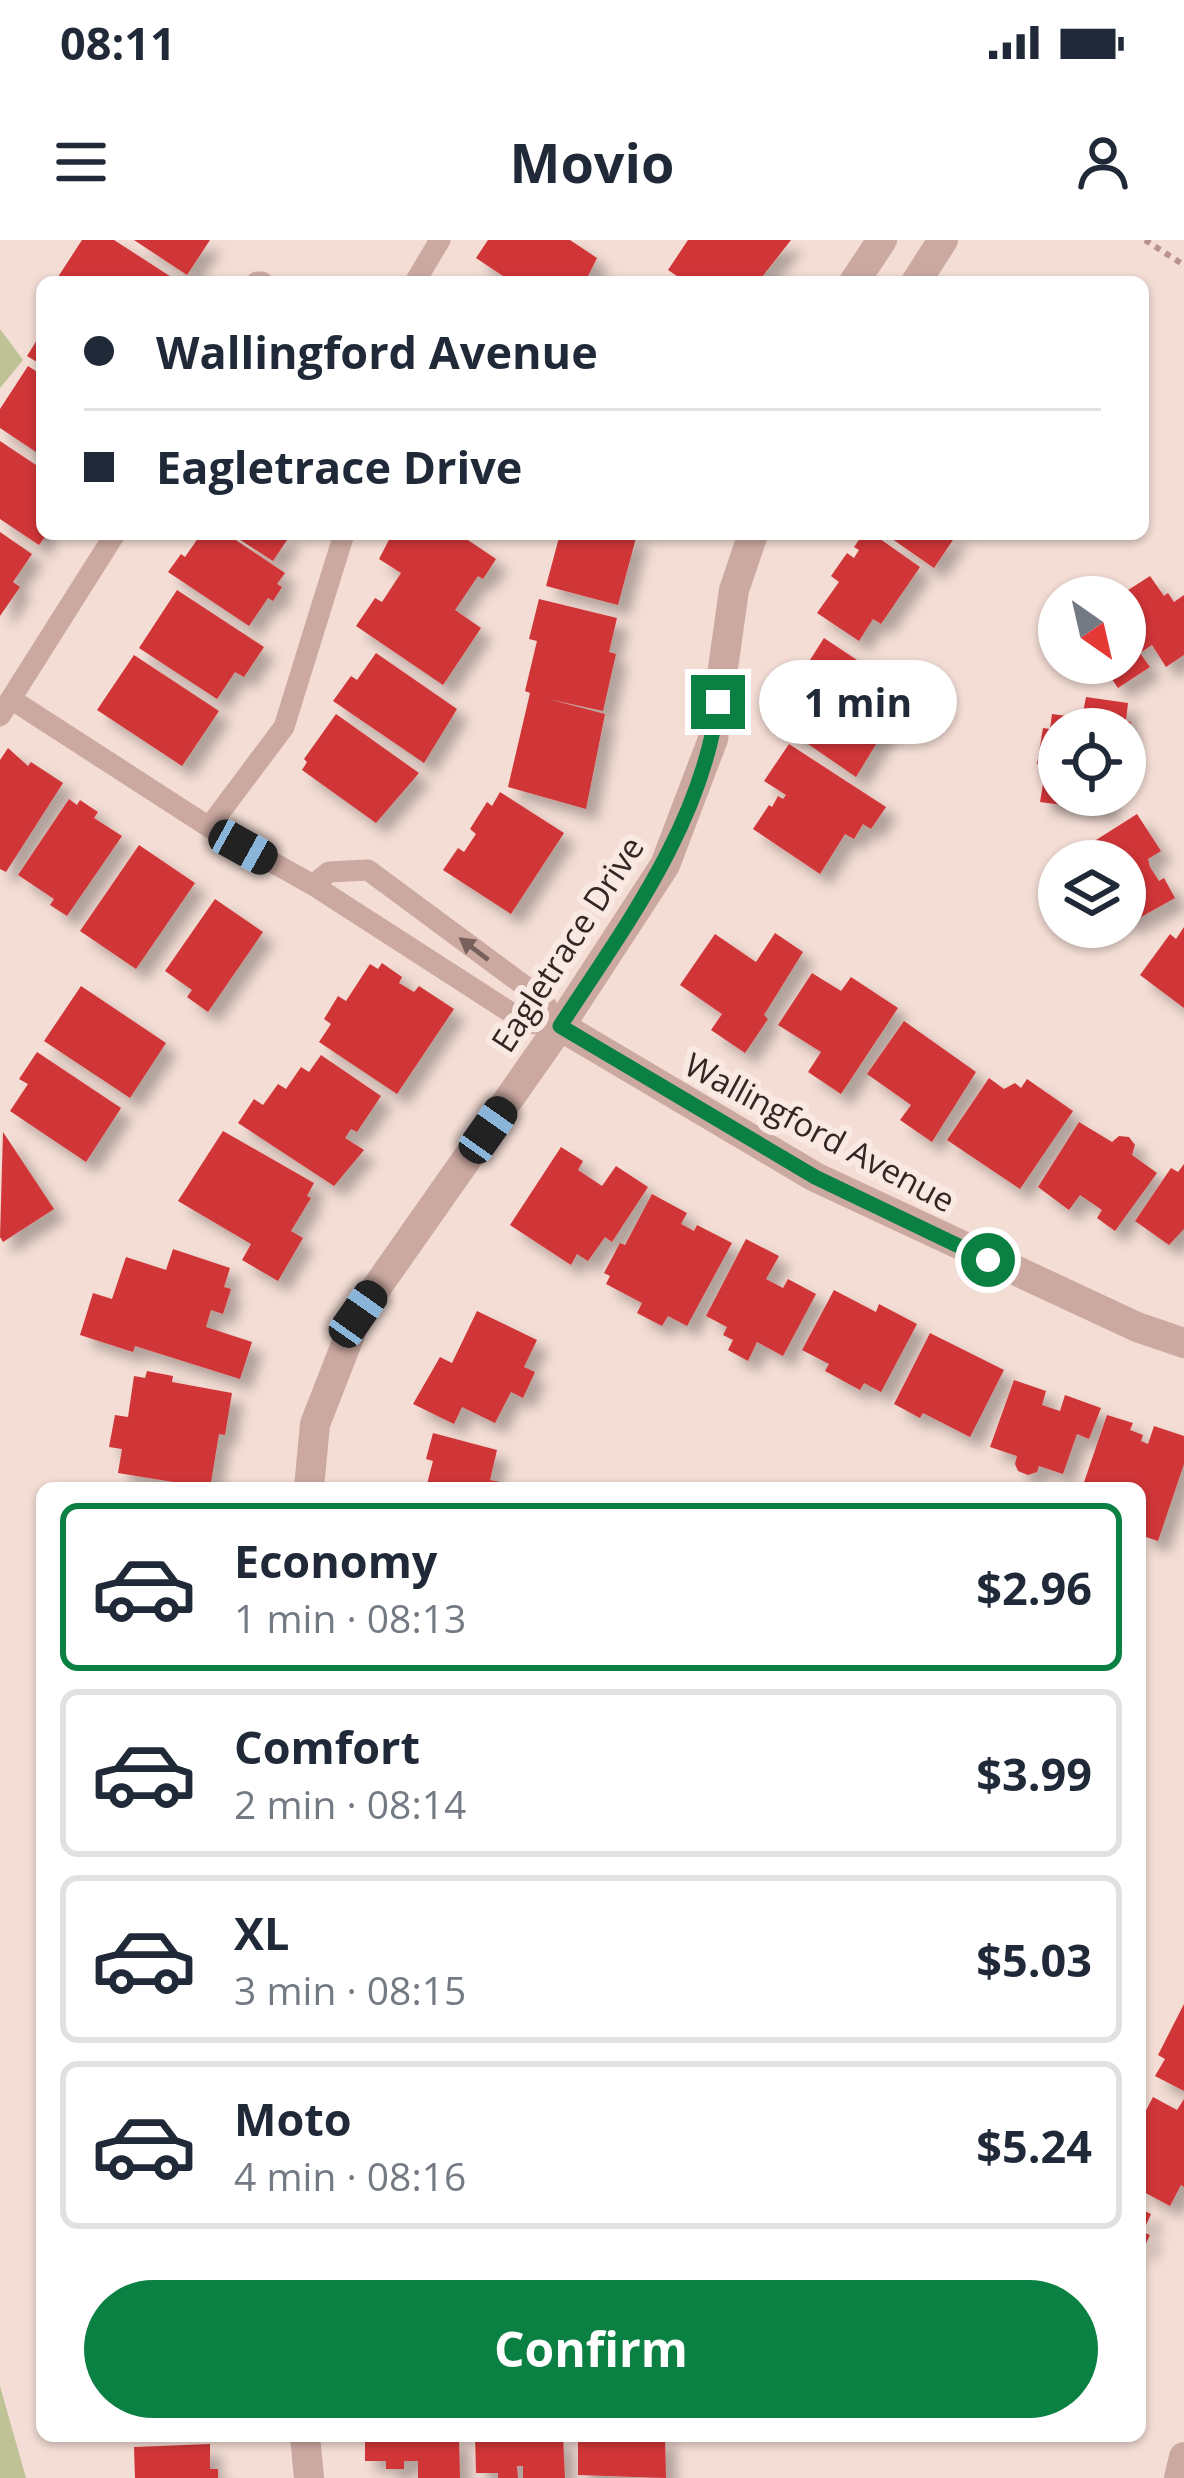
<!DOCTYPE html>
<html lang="en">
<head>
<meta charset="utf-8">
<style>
  :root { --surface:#fff; --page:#f6f6f7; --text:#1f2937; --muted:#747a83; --line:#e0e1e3; --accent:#0b8043 }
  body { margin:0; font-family:"Open Sans",sans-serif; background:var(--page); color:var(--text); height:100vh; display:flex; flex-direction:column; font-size:45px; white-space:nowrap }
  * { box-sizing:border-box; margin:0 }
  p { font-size:39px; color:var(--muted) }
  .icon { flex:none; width:66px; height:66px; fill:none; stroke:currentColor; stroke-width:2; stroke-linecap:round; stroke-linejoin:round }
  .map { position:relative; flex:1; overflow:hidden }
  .details { position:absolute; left:36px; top:1242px; width:1110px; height:960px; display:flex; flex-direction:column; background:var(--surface); border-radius:18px; box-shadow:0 3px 9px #0004 }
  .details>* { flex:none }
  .banner { position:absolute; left:36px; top:36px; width:1113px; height:264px; border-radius:18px; box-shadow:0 3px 9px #0004; display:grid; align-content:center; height:264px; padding:0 48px; background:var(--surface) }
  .needle { width:78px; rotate:146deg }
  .fabs { position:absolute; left:1038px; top:336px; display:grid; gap:24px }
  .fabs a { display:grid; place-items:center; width:108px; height:108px; border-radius:50%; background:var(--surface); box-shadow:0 3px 9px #0004; font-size:60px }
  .end { position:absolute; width:54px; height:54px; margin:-27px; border:15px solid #0b8043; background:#fff; box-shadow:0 0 0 6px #fff }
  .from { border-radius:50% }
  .bubble { position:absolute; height:84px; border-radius:42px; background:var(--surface); box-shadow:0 3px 9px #0004; font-size:39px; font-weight:700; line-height:84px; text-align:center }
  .car { position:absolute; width:36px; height:72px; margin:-36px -18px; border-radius:15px; box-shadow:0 0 9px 3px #0007; background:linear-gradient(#222 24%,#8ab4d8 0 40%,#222 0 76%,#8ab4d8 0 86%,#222 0) }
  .banner b { display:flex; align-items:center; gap:42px; height:114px; font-size:45px }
  .banner b+b { border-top:3px solid var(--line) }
  .banner i { width:30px; height:30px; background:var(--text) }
  ul { padding:21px 0 0; list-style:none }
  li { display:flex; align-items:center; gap:36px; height:168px; margin:0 24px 18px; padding:0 24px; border:6px solid var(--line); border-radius:18px }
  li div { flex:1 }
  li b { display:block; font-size:45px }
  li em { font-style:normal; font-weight:700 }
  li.current { border-color:var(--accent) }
  li>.icon { width:108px; height:108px; stroke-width:1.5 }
  .primary-button { display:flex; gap:24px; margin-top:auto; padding:24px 48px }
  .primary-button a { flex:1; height:138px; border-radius:72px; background:var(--accent); color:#fff; font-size:48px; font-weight:700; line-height:138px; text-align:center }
  .status { display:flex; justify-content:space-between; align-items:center; height:84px; padding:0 60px; background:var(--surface); direction:ltr }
  .status svg { height:33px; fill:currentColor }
  header { display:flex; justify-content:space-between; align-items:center; height:156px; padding:0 48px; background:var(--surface); font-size:54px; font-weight:700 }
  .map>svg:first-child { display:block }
</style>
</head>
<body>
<div class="status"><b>08:11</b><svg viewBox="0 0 49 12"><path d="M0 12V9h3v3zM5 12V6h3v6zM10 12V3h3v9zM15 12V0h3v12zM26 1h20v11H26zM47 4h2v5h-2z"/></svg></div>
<header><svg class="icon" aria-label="menu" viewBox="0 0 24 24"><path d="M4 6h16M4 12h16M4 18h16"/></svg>Movio<svg class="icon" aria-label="person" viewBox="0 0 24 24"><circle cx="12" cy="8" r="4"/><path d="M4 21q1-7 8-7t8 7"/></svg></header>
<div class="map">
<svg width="1184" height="2238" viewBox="0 0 1184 2238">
  <defs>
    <filter id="shadow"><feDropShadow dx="11" dy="11" stdDeviation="6" flood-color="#0004"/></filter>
  </defs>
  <rect width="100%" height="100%" fill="#f3ddd5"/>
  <!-- green -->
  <path fill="#bec295" d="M0,89L23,120L0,148Z
    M0,2146L26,2238H0Z"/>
  <!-- building -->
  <path fill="#d03637" filter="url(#shadow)" d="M82,0H114L179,42H59L56,40Z
    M134,0H210L187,35Z
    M488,0H570L597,18L585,42H512L476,18Z
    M688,0H791L758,42H686L668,30Z
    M42,92V125L27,116Z
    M28,126L42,135V216L0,188V169Z
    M0,201L42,229V294H47L39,305L0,279Z
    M0,292L32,314L13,342L20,347L0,376Z
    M201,294H227L285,333L277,344L282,347L273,361L268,358L249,386L168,332L181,314L185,317Z
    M231,294H291L273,321Z
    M392,294H459L496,319L483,339L478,336L455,370L481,388L443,445L356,386L375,358L382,362L401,333L379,319Z
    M560,294H637L618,365L546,346Z
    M863,294H873L920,327L881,384L873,379L859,401L817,373L839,342L831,336L847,313L854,318L859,310L854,307Z
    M885,294H957L934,328Z
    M1150,336L1164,356L1168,353L1174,362L1184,355V415L1166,427L1152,405L1140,413L1150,427L1118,448L1101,423H1125V357H1095L1115,343L1122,354Z
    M177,350L264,407L244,437L235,432L217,459L139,408Z
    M539,359L617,378L609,412L616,414L603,471L548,459L605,474L586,569L508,547L530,453L525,451L537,401L529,399Z
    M824,398L860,422L855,430L891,455L884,465L895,473L856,537L776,482L792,460L801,466L818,441L803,431Z
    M376,413L457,469L424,523L333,461L351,436L357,440Z
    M134,415L219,471L182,526L97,470Z
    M1086,457L1128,463L1126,481L1131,482L1128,504L1125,489H1059V555H1110L1107,571L1040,562L1046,526L1037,524L1043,488L1050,489L1052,474L1082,478Z
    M336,474L419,533L376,583L302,530L307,522L304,519Z
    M789,504L886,567L871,589L863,584L854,599L845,594L820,634L753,589L769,565L772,567L778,556L783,559L786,555L764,541Z
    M8,508L28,526L31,522L63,543L6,632L0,629V520Z
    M500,552L564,593L511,674L443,630L458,608L464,612L476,594L470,589L487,562L492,566Z
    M69,559L77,565L80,560L98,572L94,578L122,596L67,676L50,665L54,659L18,635Z
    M1137,574L1161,611L1148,619L1150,627L1159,641L1164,638L1175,658L1125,686V621H1078L1074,614Z
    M139,605L195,643L136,729L80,691Z
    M215,659L263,692L208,772L187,757L192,750L165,731Z
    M1184,687V768L1140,735L1170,694L1176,699Z
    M775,693L803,712L764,775L768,779L745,813L711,790L722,774L680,745L715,694L756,722Z
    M382,723L402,737L399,743L414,752L419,746L454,769L397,854L319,802L331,784L324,779L338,756L346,761L370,724L378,729Z
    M812,733L841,751L851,737L898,768L841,854L808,832L821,812L778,785Z
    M81,746L166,803L130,858L44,801Z
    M904,781L976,832L932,902L900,880L911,865L867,834Z
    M37,812L121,868L86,922L10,871L28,844L19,839Z
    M321,815L381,856L357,892L351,889L345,898L364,910L334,946L238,883L254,859L263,865L278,844L286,849L301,827L309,832Z
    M989,838L1004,849L1015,843L1021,848L1027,839L1073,871L1020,949L947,900Z
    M1079,882L1112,902L1119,896L1129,897L1135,905L1132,915L1157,933L1115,991L1097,978L1102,970L1080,955L1069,970L1038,947Z
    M223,891L314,943L307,956L311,958L291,991L303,998L278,1041L242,1020L251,1004L178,961Z
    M3,892L54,969L3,1002L0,997Z
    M561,907L583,921L578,930L602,946L616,926L648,947L612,1002L605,997L588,1021L577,1014L571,1025L510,985Z
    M1184,924V989L1169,1005L1135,981L1171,928L1178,932Z
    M652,954L687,973L681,984L694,991L697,985L732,1003L687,1086L668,1076L662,1086L637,1073L642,1063L606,1044L610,1036L604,1033L620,1003L625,1005Z
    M746,999L779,1016L766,1039L783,1048L788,1039L816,1054L783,1116L757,1102L748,1121L728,1110L733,1100L723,1095L727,1087L706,1076Z
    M173,1009L230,1028L224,1047L231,1049L223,1074L211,1070L206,1087L252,1102L240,1139L135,1106L133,1112L80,1095L93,1053L112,1059L126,1017L166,1030Z
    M834,1050L876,1072L879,1064L917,1084L881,1152L864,1143L860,1150L825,1131L829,1124L802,1110Z
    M477,1071L537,1100L524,1127L535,1132L523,1158L511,1152L495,1183L462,1167L454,1184L413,1164L440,1117L452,1123Z
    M930,1093L1004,1130L970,1197L923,1173L920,1178L894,1164Z
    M147,1131L173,1136L172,1142L232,1153L225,1195L219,1194L210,1248L118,1233L122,1209L109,1207L115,1175L128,1177L134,1136L145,1138Z
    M1014,1140L1046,1151L1042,1165L1060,1171L1065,1155L1101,1168L1089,1199L1077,1194L1063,1234L1039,1226L1037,1232L1028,1235L1018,1231L1015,1224L1017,1216L990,1207Z
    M1107,1175L1133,1183L1130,1190L1143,1195L1141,1201L1148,1204L1154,1186L1184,1196V1224L1158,1301L1140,1295V1248H1082Z
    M433,1193L497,1210L490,1240L500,1242L498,1248H426L433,1221L426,1219Z
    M1184,1764V1851L1155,1836L1165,1819L1158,1815Z
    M1153,1857L1177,1870L1184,1859V1947L1181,1945L1170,1966L1140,1950V1882Z
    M1140,1969L1151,1974L1143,1992L1150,1995L1140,2016Z
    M365,2196H459L460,2238H418V2221H404V2229H386V2221H365Z
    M475,2196H563L565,2238H523V2226H517L518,2238H498V2233H476Z
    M578,2196H665L666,2238L578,2235Z
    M210,2204V2229H218V2238H135L134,2207Z"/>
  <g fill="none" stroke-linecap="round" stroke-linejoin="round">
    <!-- path -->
    <path stroke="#b7938b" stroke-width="6" stroke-dasharray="6 6" stroke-linecap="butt" d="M1145,0L1184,25"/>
    <!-- lane -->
    <path stroke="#cba9a1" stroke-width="21" d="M257,42H262
      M415,42L440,0
      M11,459L209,587L313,645L527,783L560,786
      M0,476L115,294
      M209,587L284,487L344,294
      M313,645L329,632L368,630L541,758L560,786"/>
    <!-- street -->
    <path stroke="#cba9a1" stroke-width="30" d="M854,42L882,0
      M916,42L943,0
      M560,786L815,937L1137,1087L1184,1103
      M309,1248L315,1184L358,1074L560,786L665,625L713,499L734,350L753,294
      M305,2196L309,2238
      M1179,2238L1184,2217"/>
  </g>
  <!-- one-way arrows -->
  <defs><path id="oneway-solid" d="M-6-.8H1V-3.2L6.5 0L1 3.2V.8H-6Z" transform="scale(3)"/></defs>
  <use fill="#78605c" href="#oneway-solid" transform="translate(474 709) rotate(-143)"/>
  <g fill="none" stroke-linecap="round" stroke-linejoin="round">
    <!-- route -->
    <path stroke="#0b8043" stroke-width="15" d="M718,462C702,584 626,685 560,786L815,937L988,1020"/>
  </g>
  <g text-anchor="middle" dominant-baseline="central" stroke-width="12" stroke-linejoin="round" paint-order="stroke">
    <!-- street labels -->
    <g font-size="33" fill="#352524" stroke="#fae9e2">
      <text transform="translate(567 704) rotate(-57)">Eagletrace Drive</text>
      <text transform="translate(820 892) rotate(28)">Wallingford Avenue</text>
    </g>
  </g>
</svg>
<div class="fabs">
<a><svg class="needle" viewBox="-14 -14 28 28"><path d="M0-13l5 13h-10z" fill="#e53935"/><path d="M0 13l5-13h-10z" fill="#747a83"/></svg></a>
<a><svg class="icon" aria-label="locate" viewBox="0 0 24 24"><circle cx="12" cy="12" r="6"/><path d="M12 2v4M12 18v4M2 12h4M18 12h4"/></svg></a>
<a><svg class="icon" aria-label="layers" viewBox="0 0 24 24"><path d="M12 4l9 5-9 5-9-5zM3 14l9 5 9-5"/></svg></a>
</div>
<i class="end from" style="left:988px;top:1020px"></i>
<i class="end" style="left:718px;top:462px"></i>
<div class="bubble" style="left:759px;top:420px;width:198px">1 min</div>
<i class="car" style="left:243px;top:607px;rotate:119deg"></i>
<i class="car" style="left:488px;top:890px;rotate:35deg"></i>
<i class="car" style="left:358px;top:1074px;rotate:35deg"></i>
<div class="banner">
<b><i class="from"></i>Wallingford Avenue</b>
<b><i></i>Eagletrace Drive</b>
</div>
<section class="details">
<ul>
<li class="current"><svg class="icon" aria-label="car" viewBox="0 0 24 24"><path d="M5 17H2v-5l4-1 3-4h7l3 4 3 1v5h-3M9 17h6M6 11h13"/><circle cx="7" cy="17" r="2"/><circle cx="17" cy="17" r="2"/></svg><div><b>Economy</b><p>1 min · 08:13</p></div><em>$2.96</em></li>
<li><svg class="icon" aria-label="car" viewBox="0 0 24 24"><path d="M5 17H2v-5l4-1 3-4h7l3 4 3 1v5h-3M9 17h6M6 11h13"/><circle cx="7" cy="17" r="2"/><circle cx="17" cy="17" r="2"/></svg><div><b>Comfort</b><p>2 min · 08:14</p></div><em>$3.99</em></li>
<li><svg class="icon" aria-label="car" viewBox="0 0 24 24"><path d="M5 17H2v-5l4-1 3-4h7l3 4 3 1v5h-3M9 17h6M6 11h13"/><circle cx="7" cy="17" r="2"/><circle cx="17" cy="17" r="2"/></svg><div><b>XL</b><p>3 min · 08:15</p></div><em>$5.03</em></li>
<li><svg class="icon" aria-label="car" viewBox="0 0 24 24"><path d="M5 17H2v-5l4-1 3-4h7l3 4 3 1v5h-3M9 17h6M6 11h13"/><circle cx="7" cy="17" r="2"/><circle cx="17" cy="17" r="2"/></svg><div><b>Moto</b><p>4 min · 08:16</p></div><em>$5.24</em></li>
</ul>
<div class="primary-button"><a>Confirm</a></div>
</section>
</div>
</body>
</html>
